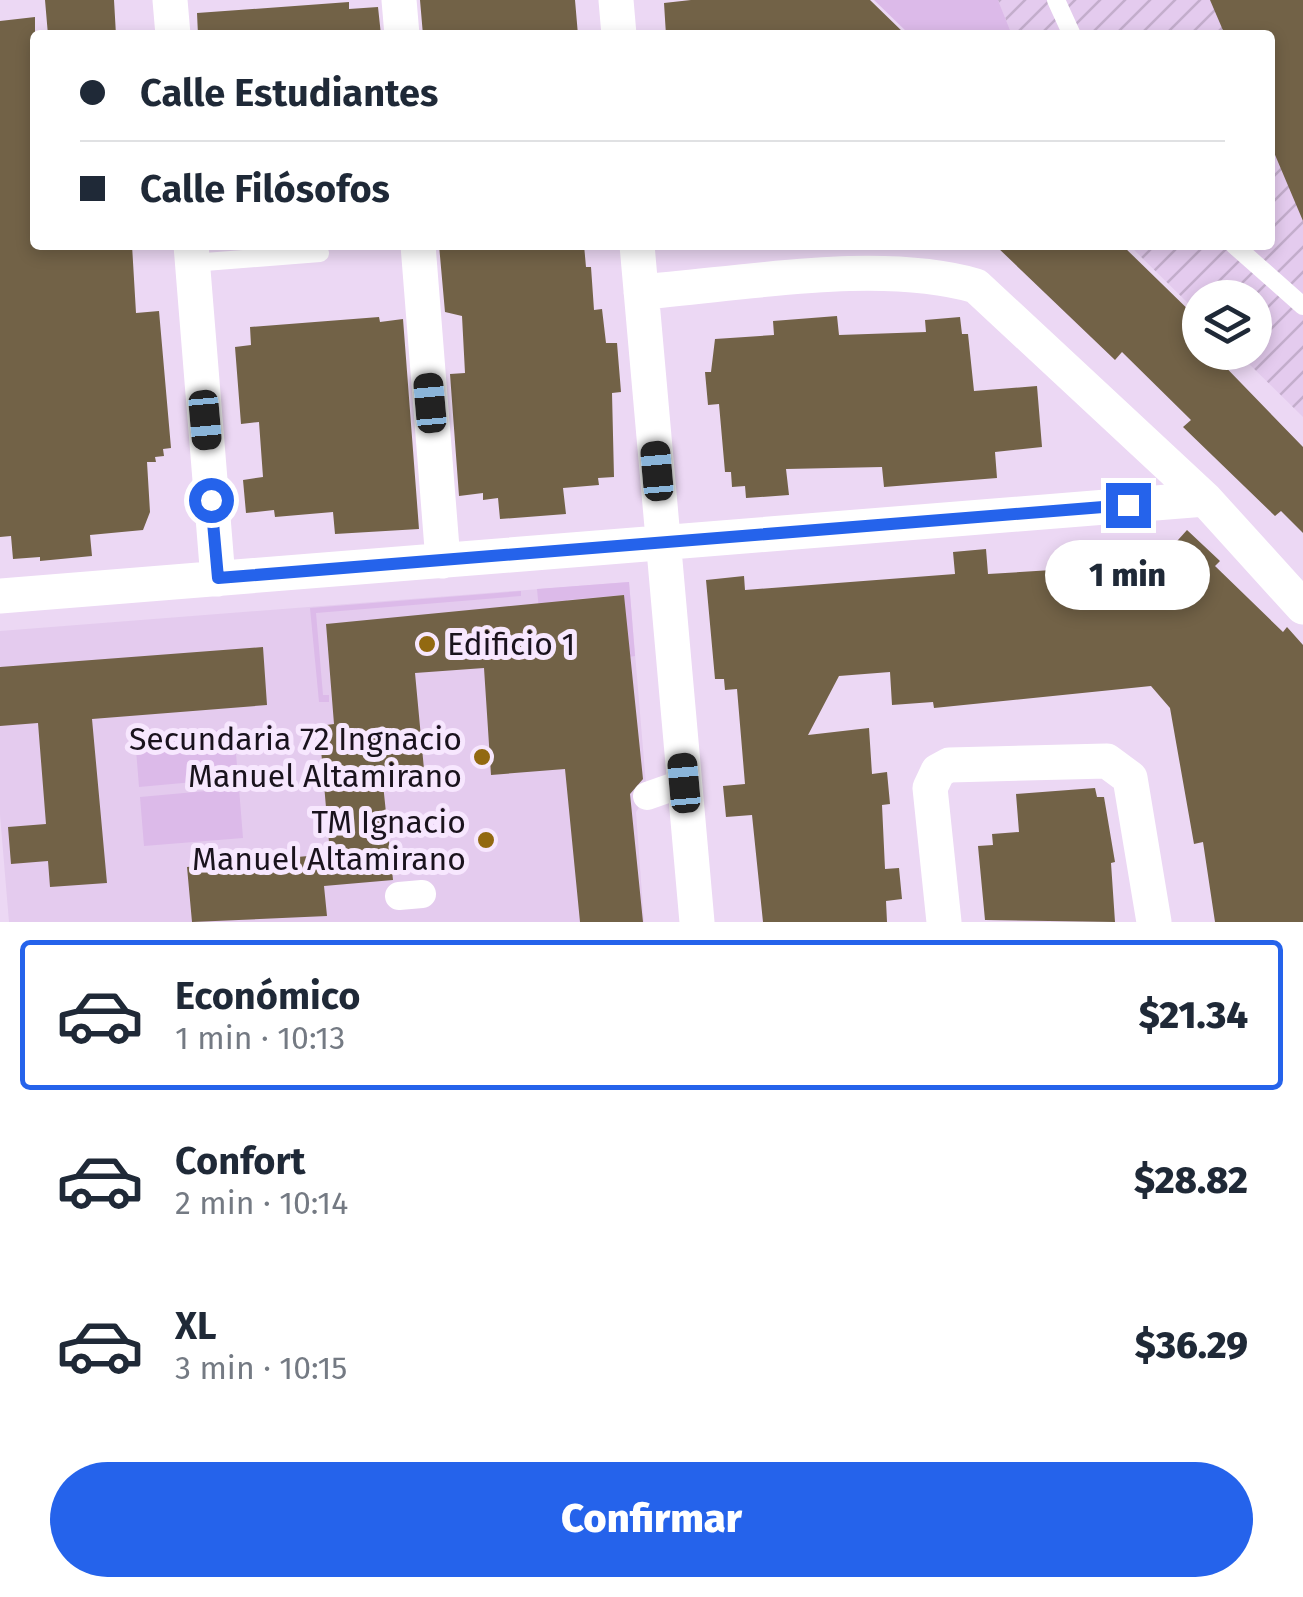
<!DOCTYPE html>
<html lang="es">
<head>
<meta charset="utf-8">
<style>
  :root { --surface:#fff; --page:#f2f2f3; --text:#1f2937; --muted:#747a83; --line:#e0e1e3; --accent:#2563eb }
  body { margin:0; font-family:"Fira Sans",sans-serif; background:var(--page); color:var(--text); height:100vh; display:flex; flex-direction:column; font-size:38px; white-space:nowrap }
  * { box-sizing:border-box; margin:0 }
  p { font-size:32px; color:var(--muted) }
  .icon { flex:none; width:55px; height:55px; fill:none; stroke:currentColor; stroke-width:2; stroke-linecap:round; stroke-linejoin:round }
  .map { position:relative; height:922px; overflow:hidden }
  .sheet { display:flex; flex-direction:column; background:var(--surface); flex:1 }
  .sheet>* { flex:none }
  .top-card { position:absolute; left:30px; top:30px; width:1245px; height:220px; border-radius:10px; box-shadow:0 5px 15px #0003; display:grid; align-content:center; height:220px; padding:0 50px; background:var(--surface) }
  .fabs { position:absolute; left:1182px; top:280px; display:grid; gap:20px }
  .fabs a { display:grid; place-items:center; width:90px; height:90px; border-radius:50%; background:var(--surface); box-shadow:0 5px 15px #0003; font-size:50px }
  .end { position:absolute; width:45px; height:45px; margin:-22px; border:12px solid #2563eb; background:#fff; box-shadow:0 0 0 5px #fff }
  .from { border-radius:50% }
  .bubble { position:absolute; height:70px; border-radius:35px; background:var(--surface); box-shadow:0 5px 15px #0003; font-size:32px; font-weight:800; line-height:70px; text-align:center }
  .car { position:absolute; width:30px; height:60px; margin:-30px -15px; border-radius:12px; box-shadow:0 0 8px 2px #0007; background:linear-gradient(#222 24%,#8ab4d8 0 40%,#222 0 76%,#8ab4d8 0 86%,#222 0) }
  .top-card b { display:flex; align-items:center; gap:35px; height:95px; font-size:38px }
  .top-card b+b { border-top:2px solid var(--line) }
  .top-card i { width:25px; height:25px; background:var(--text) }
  ul { padding:18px 0 0; list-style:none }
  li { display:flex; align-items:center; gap:30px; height:150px; margin:0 20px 15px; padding:0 30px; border:5px solid transparent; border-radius:10px }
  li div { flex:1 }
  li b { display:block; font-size:38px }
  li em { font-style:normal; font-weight:800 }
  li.active { border-color:var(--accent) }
  li>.icon { width:90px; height:90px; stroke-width:1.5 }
  .cta { display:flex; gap:20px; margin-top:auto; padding:20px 50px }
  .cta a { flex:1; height:115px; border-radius:60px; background:var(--accent); color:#fff; font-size:40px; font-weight:800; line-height:115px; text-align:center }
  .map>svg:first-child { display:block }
</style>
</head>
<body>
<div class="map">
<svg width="1303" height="922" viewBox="0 0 1303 922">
  <defs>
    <pattern id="industrial-furrows" width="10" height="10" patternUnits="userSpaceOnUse" patternTransform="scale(2.5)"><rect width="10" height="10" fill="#e4cbee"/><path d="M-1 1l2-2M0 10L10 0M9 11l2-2" fill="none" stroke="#c3adcc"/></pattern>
  </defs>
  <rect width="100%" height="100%" fill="#ecd8f4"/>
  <!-- built -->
  <path fill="#e4cbee" d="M629,582L647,796L636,812L644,922H9L0,815V631Z"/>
  <!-- industrial -->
  <path fill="url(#industrial-furrows)" d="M998,0H1303V417L1238,353L1255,352V298H1200V315L1129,245H1270V35H1012Z"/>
  <!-- green -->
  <path fill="#dcbae9" d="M874,0H998L1012,35H910Z
    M629,582L635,656L628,657L623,595L567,600L571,660L544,662L537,589Z
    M521,591V596L316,613L323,695H329V702H319L310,608Z
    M234,729L238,778L139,787L135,737Z
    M239,788L243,838L144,846L140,797Z"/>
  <!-- building -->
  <path fill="#726247" d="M45,0H114L116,35H48Z
    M420,0H575L578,35H423Z
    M691,0H870L906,35H666L664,3Z
    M1210,0H1303V221L1270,143V35H1225Z
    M349,2V9L378,7L381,35H198L197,13Z
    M35,17V245H132L136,313L159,311L171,448L163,449L164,456L155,457L156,462H147L150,512L143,530L90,535L92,556L40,561V557L13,559L11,536L0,537V21Z
    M439,245H584L586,267H591L594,310L602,309L606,343H617L621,392L612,393L614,477L598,478L599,485L563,488L566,514L500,519L498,498L483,500V493L459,496L450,374L465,373L462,316L445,312Z
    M995,245H1122L1200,321V352H1211L1303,447V533L1281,511L1275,516L1183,427L1191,420L1122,352L1115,360Z
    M837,316L839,335L926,332L925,320L960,317L962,334H968L974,391L1037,386L1042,447L995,452L997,478L884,487L882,467L786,469L789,495L746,498L745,486L732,487L731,472H725L719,404L708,405L705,372H711L715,339L774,335L773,321Z
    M379,317L380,322L403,319L419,529L335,534L333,512L275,517L274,510L246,513L243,480L263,477L259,422L241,424L235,347L251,345L250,327Z
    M1187,530L1220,561L1215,566L1283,632L1287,627L1303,645V922H1215L1203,842L1194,844L1170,708L1151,686L934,708L933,702L892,705L890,672L839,676L808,735L869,728L872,774L887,772L890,804L882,805L885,869L899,868L902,899L886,901L887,922H763L752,815L726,817L723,786L745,784L737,689L725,690L724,679H715L706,580L744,576L745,590L955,574L953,552L986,549L988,574L1052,570L1051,562L1169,550Z
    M624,595L643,779L630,794L643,922H580L565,769L491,775L484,668L415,673L425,780L383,784L393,880L324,886L327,916L192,922L187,867L330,854L319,726L334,724L326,624Z
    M263,647L267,705L92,719L107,883L50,887L48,861L11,864L8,827L46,824L38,723L0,726V667Z
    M1095,788L1097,797H1104L1115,862L1111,863L1115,922L985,920L978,846L993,845L992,834L1019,832L1016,794Z"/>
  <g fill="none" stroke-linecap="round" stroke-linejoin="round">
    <!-- service -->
    <path stroke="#fff" stroke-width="18" d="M1056,0L1072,35
      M1234,245L1303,306
      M192,263L320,253"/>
    <!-- pedestrian -->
    <path stroke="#fff" stroke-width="28" d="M647,796L684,783
      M399,896L422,894"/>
    <!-- minor -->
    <path stroke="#fff" stroke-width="35" d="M170,0L173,35
      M399,0L402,35
      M616,0L619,35
      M191,245L218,579
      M418,245L443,561
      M637,245L697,922
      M641,292C743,284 879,258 976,286L1205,499L1303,607
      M0,596L1205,499
      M944,922L930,788L938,771L949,765L1107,761L1130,778L1154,922"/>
  </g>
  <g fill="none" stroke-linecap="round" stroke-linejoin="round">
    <!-- route -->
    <path stroke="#2563eb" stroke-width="12" d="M211,500L218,578L1128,505"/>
  </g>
  <!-- markers -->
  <g fill="#926911" stroke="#f7e7fe" stroke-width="4">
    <circle cx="427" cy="644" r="10"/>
    <circle cx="482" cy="757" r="10"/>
    <circle cx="486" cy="840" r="10"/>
  </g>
  <g text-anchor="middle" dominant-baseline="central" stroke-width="10" stroke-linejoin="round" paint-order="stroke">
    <!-- poi labels -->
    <g font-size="32" fill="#1a131d" stroke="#f7e7fe" text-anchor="end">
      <text x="447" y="644" text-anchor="start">Edificio 1</text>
      <text x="462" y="739">Secundaria 72 Ingnacio<tspan x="462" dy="37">Manuel Altamirano</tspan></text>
      <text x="466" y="822">TM Ignacio<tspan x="466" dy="37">Manuel Altamirano</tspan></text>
    </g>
  </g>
</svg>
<div class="fabs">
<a><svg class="icon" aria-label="layers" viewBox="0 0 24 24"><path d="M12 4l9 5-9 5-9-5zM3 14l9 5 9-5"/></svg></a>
</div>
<i class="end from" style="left:211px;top:500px"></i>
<i class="end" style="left:1128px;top:505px"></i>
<div class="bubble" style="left:1045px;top:540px;width:165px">1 min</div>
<i class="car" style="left:430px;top:403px;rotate:355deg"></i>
<i class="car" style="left:205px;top:420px;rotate:175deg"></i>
<i class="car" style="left:657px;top:471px;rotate:355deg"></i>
<i class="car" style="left:684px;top:783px;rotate:355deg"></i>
<div class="top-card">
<b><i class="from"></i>Calle Estudiantes</b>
<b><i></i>Calle Filósofos</b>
</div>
</div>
<section class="sheet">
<ul>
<li class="active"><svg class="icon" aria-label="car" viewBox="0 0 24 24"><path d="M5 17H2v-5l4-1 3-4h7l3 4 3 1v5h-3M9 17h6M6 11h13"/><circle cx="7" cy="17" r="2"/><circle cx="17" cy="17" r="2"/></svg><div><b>Económico</b><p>1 min · 10:13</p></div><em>$21.34</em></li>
<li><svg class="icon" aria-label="car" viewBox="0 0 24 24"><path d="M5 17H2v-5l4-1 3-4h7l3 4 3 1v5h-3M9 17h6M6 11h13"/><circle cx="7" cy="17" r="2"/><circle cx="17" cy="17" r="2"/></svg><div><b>Confort</b><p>2 min · 10:14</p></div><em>$28.82</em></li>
<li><svg class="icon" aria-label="car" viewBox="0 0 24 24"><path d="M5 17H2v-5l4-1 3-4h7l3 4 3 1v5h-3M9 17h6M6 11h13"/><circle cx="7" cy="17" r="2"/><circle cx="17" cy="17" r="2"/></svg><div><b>XL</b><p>3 min · 10:15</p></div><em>$36.29</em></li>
</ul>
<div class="cta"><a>Confirmar</a></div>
</section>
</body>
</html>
